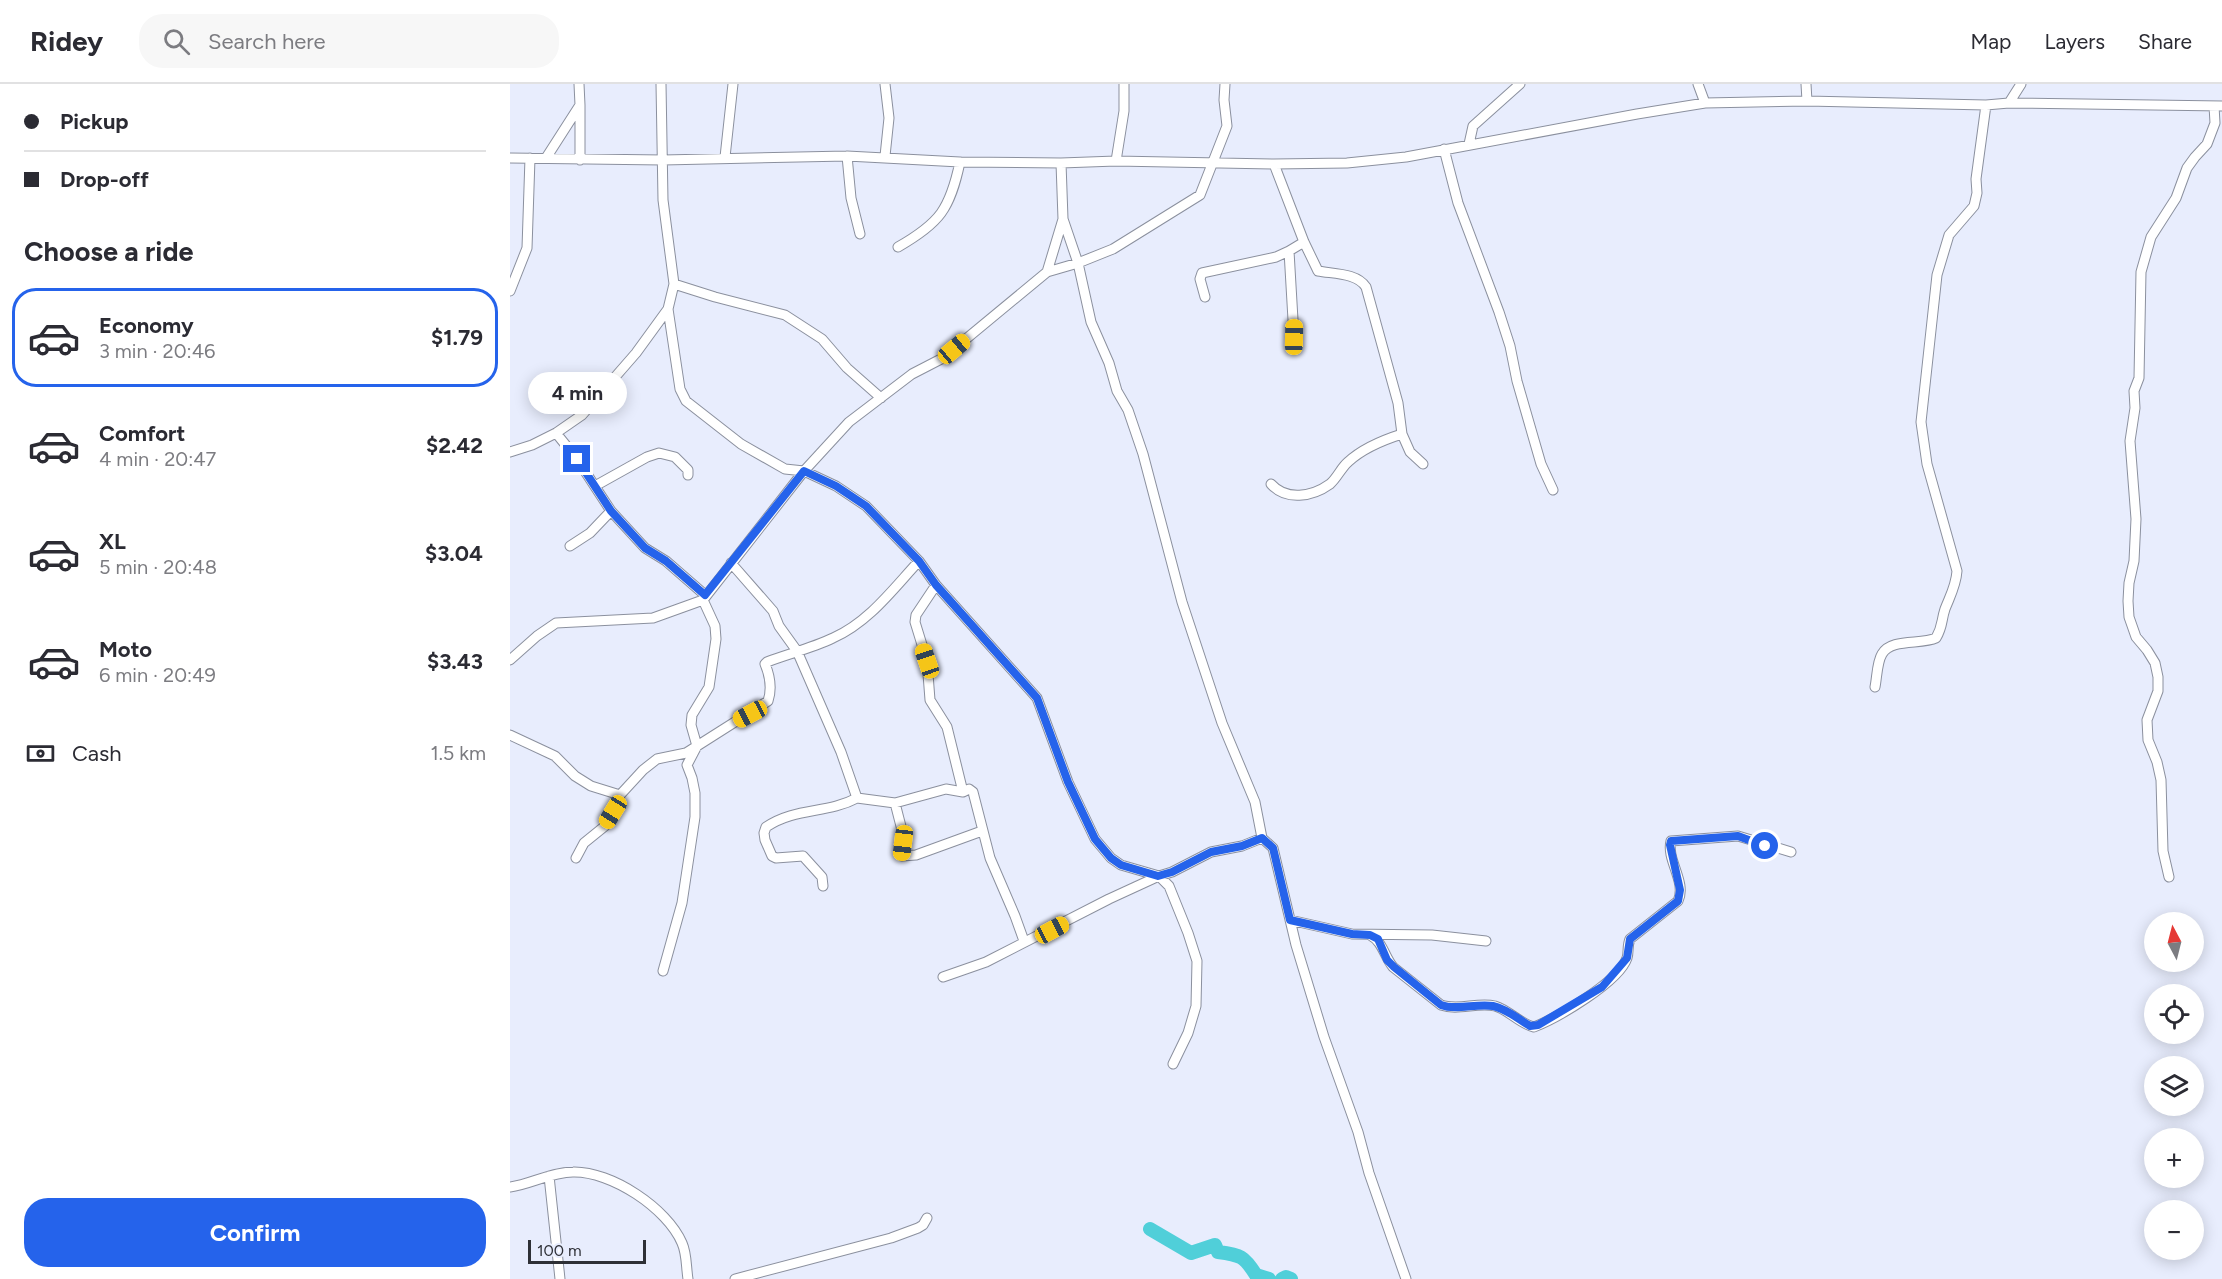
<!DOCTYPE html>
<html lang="en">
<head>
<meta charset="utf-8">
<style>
  :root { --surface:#fff; --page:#f7f7f7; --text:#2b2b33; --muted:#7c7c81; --line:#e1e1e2; --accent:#2563eb }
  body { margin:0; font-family:Figtree,sans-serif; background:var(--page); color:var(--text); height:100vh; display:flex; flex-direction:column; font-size:22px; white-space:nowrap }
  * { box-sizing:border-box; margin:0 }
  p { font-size:20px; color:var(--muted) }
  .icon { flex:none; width:33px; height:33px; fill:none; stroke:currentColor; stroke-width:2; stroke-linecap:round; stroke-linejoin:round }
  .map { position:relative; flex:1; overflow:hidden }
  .drawer { display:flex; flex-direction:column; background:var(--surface); width:510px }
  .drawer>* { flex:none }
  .top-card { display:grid; align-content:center; height:132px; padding:0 24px; background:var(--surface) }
  .needle { width:39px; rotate:353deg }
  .buttons { position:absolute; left:1634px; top:828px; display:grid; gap:12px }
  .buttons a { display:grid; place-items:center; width:60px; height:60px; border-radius:50%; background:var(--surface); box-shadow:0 3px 15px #0003; font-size:30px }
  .scale { position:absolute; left:18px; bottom:15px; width:118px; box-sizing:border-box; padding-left:6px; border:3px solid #2e3036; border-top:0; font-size:16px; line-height:21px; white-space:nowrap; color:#2e3036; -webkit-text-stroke:4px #e8edfd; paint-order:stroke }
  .end { position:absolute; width:27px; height:27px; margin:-14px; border:8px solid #2563eb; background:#fff; box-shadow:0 0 0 3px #fff }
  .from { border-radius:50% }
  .bubble { position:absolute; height:42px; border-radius:21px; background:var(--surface); box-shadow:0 3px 15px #0003; font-size:20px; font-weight:700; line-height:42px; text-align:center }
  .car { position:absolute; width:18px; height:36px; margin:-18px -9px; border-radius:8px; box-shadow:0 0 4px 2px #0007; background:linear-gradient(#f5c518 24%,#345 0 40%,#f5c518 0 76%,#345 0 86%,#f5c518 0) }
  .top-card b { display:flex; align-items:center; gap:21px; height:57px; font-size:22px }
  .top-card b+b { border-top:2px solid var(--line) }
  .top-card i { width:15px; height:15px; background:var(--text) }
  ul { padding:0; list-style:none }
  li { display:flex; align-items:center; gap:18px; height:99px; margin:0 12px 9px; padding:0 12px; border:3px solid transparent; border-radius:24px }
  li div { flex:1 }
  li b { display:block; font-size:22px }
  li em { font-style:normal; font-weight:700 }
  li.on { border-color:var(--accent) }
  li>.icon { width:54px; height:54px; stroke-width:1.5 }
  h2 { padding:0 24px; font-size:27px; line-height:72px }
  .pay { display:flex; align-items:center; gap:15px; height:66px; padding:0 24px; font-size:22px }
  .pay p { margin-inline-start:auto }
  .action { display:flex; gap:12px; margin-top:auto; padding:12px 24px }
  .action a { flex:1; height:69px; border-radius:24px; background:var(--accent); color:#fff; font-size:24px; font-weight:700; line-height:69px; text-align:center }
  header { display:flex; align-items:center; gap:36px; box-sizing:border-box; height:84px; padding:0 30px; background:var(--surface); border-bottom:2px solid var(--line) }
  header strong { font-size:28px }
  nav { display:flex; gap:33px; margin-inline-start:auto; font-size:21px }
  .search { width:420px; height:54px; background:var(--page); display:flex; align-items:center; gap:15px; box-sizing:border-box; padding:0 21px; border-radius:24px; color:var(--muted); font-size:22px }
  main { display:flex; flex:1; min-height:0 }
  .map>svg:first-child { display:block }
</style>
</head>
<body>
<header>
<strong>Ridey</strong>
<div class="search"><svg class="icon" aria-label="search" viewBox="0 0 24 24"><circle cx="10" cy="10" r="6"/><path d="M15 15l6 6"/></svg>Search here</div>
<nav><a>Map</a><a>Layers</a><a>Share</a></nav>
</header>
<main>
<section class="drawer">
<div class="top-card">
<b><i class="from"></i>Pickup</b>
<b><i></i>Drop-off</b>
</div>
<h2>Choose a ride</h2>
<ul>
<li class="on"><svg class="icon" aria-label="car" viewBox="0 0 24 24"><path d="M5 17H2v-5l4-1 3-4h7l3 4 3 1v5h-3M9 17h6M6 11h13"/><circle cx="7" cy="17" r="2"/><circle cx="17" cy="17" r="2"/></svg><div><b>Economy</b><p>3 min · 20:46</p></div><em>$1.79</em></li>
<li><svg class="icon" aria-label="car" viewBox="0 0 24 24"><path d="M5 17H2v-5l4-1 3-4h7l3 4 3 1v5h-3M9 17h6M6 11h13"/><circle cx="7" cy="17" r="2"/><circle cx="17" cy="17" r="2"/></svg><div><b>Comfort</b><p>4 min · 20:47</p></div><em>$2.42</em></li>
<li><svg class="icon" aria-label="car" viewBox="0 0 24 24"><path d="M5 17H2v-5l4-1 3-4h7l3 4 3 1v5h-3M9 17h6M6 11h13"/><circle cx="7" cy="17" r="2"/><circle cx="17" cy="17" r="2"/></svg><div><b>XL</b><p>5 min · 20:48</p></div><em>$3.04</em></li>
<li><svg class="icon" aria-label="car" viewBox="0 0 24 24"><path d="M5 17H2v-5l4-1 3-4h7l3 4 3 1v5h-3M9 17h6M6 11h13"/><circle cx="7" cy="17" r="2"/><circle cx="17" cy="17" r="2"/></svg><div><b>Moto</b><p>6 min · 20:49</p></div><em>$3.43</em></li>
</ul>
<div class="pay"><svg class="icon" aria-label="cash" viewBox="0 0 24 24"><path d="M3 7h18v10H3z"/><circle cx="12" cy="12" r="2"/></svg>Cash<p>1.5 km</p></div>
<div class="action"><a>Confirm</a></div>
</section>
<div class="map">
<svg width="1712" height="1195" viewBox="0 0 1712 1195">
  <rect width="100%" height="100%" fill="#e8edfd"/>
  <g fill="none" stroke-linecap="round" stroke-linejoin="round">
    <!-- river -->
    <path stroke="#50cfd9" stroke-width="14" d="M640,1145L681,1169L705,1161L708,1168C731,1171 734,1172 746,1191L759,1195
      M772,1195L776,1193L781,1195"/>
    <defs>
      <path id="minor" d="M69,0L70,21
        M151,0L153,116L164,200L158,225L170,305L176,317L231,360L275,385L294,387L326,402L356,422L409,477L426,501L527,614L558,698L585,755L601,774L611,781L649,792L659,802L678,849L687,877L686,922L678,949L663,980
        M375,0L379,34L375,72
        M1188,0L1195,19
        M1296,0L1297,17
        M1499,19L1511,0
        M959,60L963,42L1010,0
        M934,65L948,119L989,228L1000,262L1007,297L1031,380L1043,406
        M337,72L341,114L350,150
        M215,73L223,0
        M0,74L153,76L337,72L450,78L551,79L606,77L764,80L837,79L896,73L1127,30L1195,19L1297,17L1476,21L1499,19L1712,22
        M36,74L70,21V76
        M606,77L614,27V0
        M764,80L794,158L808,187C824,190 847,189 856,203L888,319L892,350L900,368L913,380
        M553,135L568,179L581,238L599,279L607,307L618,326L633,370L672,518L712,639L745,718L752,754L763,764L786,861L814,953L848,1048L859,1089L896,1195
        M388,163C430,139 440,125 450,78
        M537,188L553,135L551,79
        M164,200L205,213L275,231L312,255L337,284L371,314
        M0,207L17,164L20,74
        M695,213L690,195L692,189L766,173L779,167
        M784,253L779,167L794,158
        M46,349L67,375L101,427L135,464L156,477L195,511
        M0,368L22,361L46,349L72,331L126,269L158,225
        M761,400C776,417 802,413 820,400C827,394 831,384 838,378C853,364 873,356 892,350
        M85,402L137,373L149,369L165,373L178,386V391
        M60,462L80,449L101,427
        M221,479L263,527L269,542L287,567L331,668L347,714L385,719L436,705L453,708L459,705L463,708L480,774L505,832L514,857
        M426,501L406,531L405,538L417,577L420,616L437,643L453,708
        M0,576L27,552L46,539L143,534L193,516L294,387L339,338L402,290L433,274L537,188L568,179L603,165L690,111L717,42L714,16L715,0
        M1365,603C1367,593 1367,578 1372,570C1381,554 1411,561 1426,554C1433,542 1431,537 1435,525C1440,512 1446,502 1447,487L1417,380L1411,338L1427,191L1439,151L1464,122L1467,109L1466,95L1476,21
        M0,651L45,672L65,692L81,702L110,711
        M385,719L394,754L392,772L406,771L472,747
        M66,774L74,759L95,742L103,728L110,711L133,686L147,675L176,669L258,617C262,605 260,592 255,580L257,578C278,570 302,564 323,554C359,538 383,505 409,477
        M1659,793L1653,767L1651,696L1647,678L1638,656L1637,636L1648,607V593L1645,579L1637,566L1626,553L1619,533L1618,517L1619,499L1624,477L1626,435L1620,357L1625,324L1624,307L1629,294L1631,188L1641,153L1666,114L1677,84L1685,73L1697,60L1705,39L1704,22
        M313,802L312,793L293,772L266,774L262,772L255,756L254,749L256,743C286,723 317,730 347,714
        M780,836L842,850L922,851L976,857
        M860,851C873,858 874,872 883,883L931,921C948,927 967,918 985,922C999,926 1010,940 1024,943C1047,934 1109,898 1117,874C1119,868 1117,862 1120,855L1168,817C1177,798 1156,776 1161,757L1228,752L1281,768
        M153,887L172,819L185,733V709L182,694L177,681L187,662L181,641L182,631L199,603L206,555L205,542L193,516
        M433,893L476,878L599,815L649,792L662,788L701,768L732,762L752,754
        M39,1092L50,1195
        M0,1103C21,1100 41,1088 63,1088C101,1087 157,1124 172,1159C177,1170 176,1183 178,1195
        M225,1195L381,1154L408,1144L413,1141L417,1134"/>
    </defs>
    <!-- minor casing -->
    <use href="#minor" stroke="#8b909e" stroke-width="11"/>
    <!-- minor -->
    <use href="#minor" stroke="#fff" stroke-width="9"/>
  </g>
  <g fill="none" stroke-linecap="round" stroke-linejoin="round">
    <!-- route -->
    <path stroke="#2563eb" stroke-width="8" d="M67,375L101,427L135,464L156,477L195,511L294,387L326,402L356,422L409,477L426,501L527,614L558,698L585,755L601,774L611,781L648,792L662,788L701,768L732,762L752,754L763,764L780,836L842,850L860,851L868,855L877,876L884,883L931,921C947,927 966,919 983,922C997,925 1008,935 1020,942L1028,941L1092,903L1117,874L1120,855L1168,817L1170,806L1160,761L1161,757L1228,752L1255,762"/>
  </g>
</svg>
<div class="buttons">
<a><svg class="needle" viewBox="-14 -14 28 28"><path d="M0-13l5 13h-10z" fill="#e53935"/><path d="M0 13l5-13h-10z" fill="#7c7c81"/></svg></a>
<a><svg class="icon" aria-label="locate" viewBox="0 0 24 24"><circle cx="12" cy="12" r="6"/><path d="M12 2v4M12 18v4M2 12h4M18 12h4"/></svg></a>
<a><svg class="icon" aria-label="layers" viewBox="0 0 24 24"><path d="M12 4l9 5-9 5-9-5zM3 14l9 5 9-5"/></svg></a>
<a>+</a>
<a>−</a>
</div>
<div class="scale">100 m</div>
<i class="end from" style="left:1255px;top:762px"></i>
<i class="end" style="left:67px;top:375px"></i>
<div class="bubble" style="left:18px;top:288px;width:99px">4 min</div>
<i class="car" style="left:784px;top:253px;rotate:1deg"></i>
<i class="car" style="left:444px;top:265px;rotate:50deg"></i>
<i class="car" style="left:417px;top:577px;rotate:341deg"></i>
<i class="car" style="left:240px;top:630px;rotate:242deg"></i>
<i class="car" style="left:103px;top:728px;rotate:212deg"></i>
<i class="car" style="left:393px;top:759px;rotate:187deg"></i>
<i class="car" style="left:542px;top:846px;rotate:62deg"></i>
</div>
</main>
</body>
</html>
